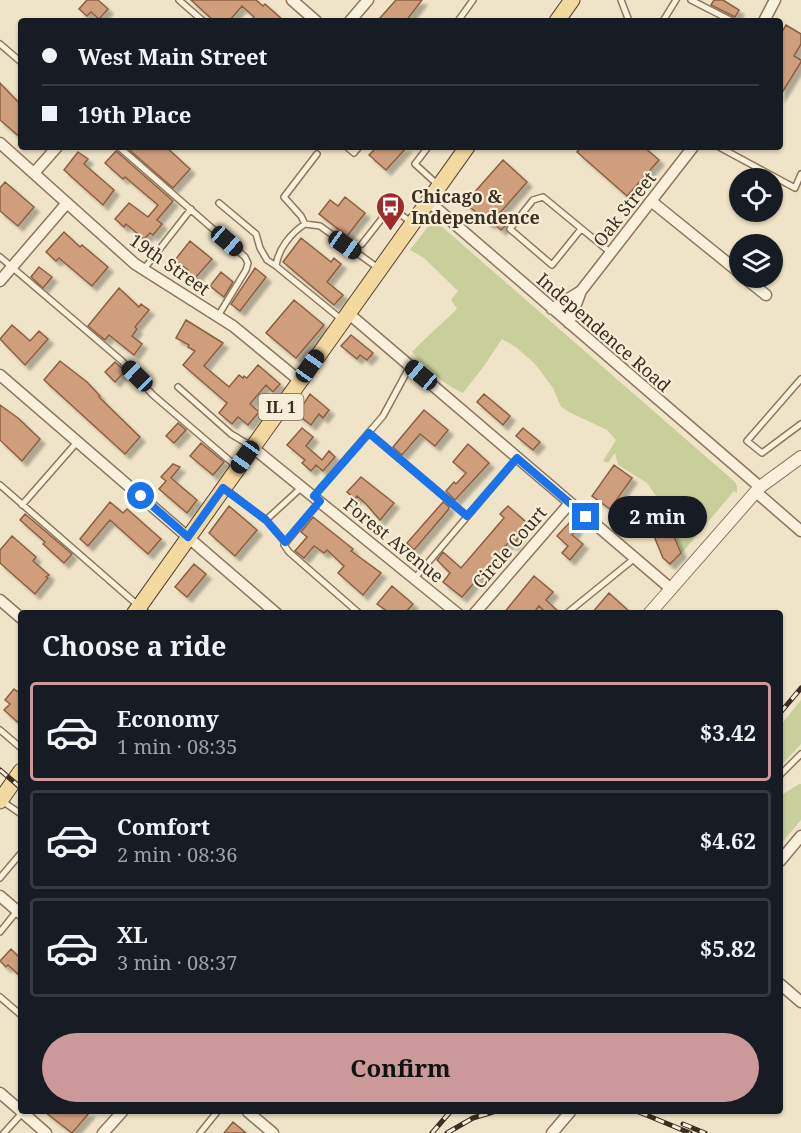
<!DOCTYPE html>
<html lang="en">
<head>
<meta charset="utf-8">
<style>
  :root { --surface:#171b24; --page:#242831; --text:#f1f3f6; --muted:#9ea1a6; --line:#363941; --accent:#cc999b }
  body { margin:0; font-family:"Noto Serif",serif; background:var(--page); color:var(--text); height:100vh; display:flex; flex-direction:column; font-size:22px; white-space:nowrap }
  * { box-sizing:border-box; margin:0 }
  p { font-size:20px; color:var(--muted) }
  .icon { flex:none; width:33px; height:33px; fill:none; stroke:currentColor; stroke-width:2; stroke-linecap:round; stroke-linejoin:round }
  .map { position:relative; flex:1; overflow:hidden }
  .details { position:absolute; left:18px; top:610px; width:765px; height:504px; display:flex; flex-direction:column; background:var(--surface); border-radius:6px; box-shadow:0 2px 4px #0004 }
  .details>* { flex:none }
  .banner { position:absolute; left:18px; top:18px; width:765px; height:132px; border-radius:6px; box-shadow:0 2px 4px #0004; display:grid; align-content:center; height:132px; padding:0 24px; background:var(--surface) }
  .controls { position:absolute; left:729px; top:168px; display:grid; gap:12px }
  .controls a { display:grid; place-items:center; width:54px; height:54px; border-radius:50%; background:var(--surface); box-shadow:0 2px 4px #0004; font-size:30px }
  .end { position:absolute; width:27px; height:27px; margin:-14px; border:8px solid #1a73e8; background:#fff; box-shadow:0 0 0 3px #fff }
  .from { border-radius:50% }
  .bubble { position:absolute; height:42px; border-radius:21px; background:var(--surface); box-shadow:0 2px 4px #0004; font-size:20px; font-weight:700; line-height:42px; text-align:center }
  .car { position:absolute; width:18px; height:36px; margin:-18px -9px; border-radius:8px; box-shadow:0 0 4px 2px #0007; background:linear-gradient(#222 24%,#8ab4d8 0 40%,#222 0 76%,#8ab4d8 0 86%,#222 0) }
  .banner b { display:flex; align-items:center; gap:21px; height:57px; font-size:22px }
  .banner b+b { border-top:2px solid var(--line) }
  .banner i { width:15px; height:15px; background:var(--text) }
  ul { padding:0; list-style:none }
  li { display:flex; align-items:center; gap:18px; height:99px; margin:0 12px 9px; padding:0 12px; border:3px solid var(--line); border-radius:6px }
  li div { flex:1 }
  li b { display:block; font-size:22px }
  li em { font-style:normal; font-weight:700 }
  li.active { border-color:var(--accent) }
  li>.icon { width:54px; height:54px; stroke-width:1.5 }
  h2 { padding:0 24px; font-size:27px; line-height:72px }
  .primary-button { display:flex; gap:12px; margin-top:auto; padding:12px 24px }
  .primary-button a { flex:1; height:69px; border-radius:36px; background:var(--accent); color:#111; font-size:24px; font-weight:700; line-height:69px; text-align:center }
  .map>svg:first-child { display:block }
</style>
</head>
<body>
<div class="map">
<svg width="801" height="1133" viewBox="0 0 801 1133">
  <defs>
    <filter id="shadow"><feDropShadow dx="5" dy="5" stdDeviation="1.5" flood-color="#0004"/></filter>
  </defs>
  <rect width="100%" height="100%" fill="#f0e4c8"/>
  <!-- green -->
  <path fill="#c9cf9b" d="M434,223L440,225L735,482L737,486V493L734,491L682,553L664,508L647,483L618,465L615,453L608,463L603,461L616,440L607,430L569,412L561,407L553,388L535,364L517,348L502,339L484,366L463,393C443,385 426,367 412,352C426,337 442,324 457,309L451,300L458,291L424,258L410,250L430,224Z
    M801,700V744L780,767V726Z
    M799,784H801V820L780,845V796Z"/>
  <!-- building -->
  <path fill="#cf9f7d" stroke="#8d5f41" stroke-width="1.5" filter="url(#shadow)" d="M87,0H98L108,9L99,19L91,12L87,16L79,9Z
    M191,0H256L263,6L265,4L284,21H250L254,17L242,6L229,21H214Z
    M396,0H422L406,21H384L380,18Z
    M714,0H723L739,10L735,17L711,5Z
    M786,25L801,34V44L794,56L801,60V62L780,96V35Z
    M0,83L21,105V138L0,120Z
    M126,147H166L190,169L173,188Z
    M377,147H407L386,170L369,155Z
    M581,147H644L659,160L627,196L577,152Z
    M116,151L173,201L157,220L162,224L153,235L150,233L144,239L126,224L124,227L115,219L129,203L148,217L158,205L125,177L123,179L105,163Z
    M78,152L88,159L84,164L114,190L103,205L64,170Z
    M503,160L527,182L499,214L508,223L501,230L492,222L490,224L465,203Z
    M5,182L34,207L18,226L0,211V188Z
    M345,197L365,213L347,236L319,214L330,200L338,206Z
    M64,232L80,247L82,245L108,267L92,286L59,258L56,261L46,252Z
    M301,238L331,262L334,258L341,264L327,282L343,295L334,305L283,262Z
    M190,241L212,259L194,279L186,272L188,270L175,260Z
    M39,267L52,277L43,288L31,277Z
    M255,268L266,277L240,311L231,304Z
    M221,272L233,282L224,297L210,286Z
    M119,288L139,307L141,304L149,310L135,327L137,329L132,336L142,344L134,355L109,335L105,340L88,326Z
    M294,300L324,325L296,358L266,333Z
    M186,320L223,343L204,366L229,387L239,375L243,378L244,376L247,378L258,365L280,384L273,392L266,385L250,404L259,412L248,425L238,417L232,424L219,413L227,403L183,365L195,351L188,347L189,345L176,338Z
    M12,325L30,341L39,331L48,339L25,365L0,339Z
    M351,335L373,353L367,360L360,355L357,359L341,346Z
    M60,361L87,382L100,396L99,397L140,437L125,454L44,380Z
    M115,362L125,371L115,382L105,372Z
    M310,394L329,410L323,418L319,414L311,425L297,414Z
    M484,394L510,416L503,425L477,402Z
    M0,405L18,418L40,439L22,461L0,440Z
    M424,410L448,430L435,446L420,434L402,455L393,447Z
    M178,423L186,430L174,443L166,436Z
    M302,428L313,437L306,446L322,460L329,451L335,457L323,471L316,465L311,471L302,463L305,460L287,445Z
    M523,428L540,442L533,450L516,436Z
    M201,443L224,462L213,475L190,456Z
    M468,444L489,463L455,500L446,491L454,482L456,484L466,473L453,462Z
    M173,464L180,467L171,478L197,500L187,513L159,489L166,481L161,477Z
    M614,465L632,478L610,509L592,496Z
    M361,477L394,503L380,520L366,504L357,496L355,499L347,492Z
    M110,502L123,513L127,509L161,539L148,554L110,520L88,546L80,539Z
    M443,502L449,507L448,510L414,550L407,543Z
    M229,506L257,530L235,556L209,533Z
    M508,506L526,522L515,534L519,537L513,545L510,542L505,546L462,597L443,582L450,573L437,560L443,552L461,568L504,518L500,514Z
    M661,506L681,553L670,564L663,558L649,524L636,529L626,520Z
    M25,514L72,554L64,563L43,544L45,542L20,520Z
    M313,517L353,549L351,551L381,573L363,595L338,573L344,566L327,550L324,553L314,546L304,558L295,551L307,537L301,532Z
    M570,522L577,529L572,535L583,544L570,560L562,553L568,546L557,536Z
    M12,536L36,557L33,561L49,575L46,577L48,578L35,594L0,563V550Z
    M194,564L206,574L187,597L175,587Z
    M534,576L553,592L546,600L561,614H547L539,606L533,614H503Z
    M392,586L413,604L404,614H391L377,604Z
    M609,593L632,614H591Z
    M14,689L21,694V725L4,710L10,704L5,700Z
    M11,949L21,959V977L8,965L6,967L0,961Z
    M45,1112H90L72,1133Z
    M233,1122L246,1133H224Z"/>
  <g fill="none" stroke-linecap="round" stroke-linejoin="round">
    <defs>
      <path id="service" d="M179,0L203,21
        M621,0L629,21
        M691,0L732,21
        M458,21L473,0
        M663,21L676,0
        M0,44L21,62
        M119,147L245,257L248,263L246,270L218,316
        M347,147L354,153L359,147
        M428,147L415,164L438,185
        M719,147L795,188L801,174
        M219,203L256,234L260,248L267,260L276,266
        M305,224L301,216L284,197L317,154
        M581,229L552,265L510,229L533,200L543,197L611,253
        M362,244L391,207L412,223
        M0,257L122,361L153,395L236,466
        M144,269L191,209
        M341,319L276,266C278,249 291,233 305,224L320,226L378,268
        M801,379L747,441L762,453L801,424
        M178,387L231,434L251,446
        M369,433L467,516
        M0,485L148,614
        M225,489L266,520L302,487
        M314,496L383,416L410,366
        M320,501L284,545L289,552L360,614
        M22,505L78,441
        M266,520L285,542
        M415,578L517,458
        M566,614L635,558
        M0,730L21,748
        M780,775L801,754
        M2,801L21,814
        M0,878L21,853
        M0,932L17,911
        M0,997L21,1015
        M4,1133L23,1112
        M200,1133L217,1112"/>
      <path id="minor" d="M292,0L316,21
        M350,21L368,0
        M764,21L775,0
        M0,143L135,264L233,326L300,381
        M34,173L57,147
        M428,201L760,487
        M651,201L740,273
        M745,278L766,295
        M0,281L67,203
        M552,309L581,291
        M348,313L670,588
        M569,323L581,291L693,147
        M0,375L277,614
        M252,447L458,614
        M756,492L801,531
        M0,600L21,618
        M474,614L570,503
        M780,861L801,836
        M0,896L21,914
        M780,984L801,1002
        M0,1093L21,1111
        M22,1112L46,1133
        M248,1112L273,1133
        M103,1133L122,1112
        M552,1133L570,1112"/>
      <path id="tertiary" d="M649,614L760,487L801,457"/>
      <path id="primary" d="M557,21L572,0
        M134,614L467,147
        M0,801L21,771"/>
    </defs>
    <!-- service casing -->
    <use href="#service" stroke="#8d765c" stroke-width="8"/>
    <!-- minor casing -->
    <use href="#minor" stroke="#8d765c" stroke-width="13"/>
    <!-- tertiary casing -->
    <use href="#tertiary" stroke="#8d765c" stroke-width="14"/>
    <!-- primary casing -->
    <use href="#primary" stroke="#5b4430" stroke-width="17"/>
    <!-- service -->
    <use href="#service" stroke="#faf1dc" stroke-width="5"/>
    <!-- minor -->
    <use href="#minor" stroke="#faf1dc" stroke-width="10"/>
    <!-- tertiary -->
    <use href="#tertiary" stroke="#faf1dc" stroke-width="12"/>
    <!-- primary -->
    <use href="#primary" stroke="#f3d9a0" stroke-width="15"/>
    <defs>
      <path id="rail" d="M780,713L801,688
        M0,770L21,788
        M639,1112L690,1133
        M683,1124L705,1133
        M432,1133L450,1112
        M447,1133L473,1118L493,1112"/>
    </defs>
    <!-- rail casing -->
    <use href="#rail" stroke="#3d2e20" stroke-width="5"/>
    <!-- rail -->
    <use href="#rail" stroke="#f7eed8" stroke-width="3" stroke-dasharray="9" stroke-linecap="butt"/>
  </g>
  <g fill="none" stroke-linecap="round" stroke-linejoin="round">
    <!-- route -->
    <path stroke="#1a73e8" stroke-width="8" d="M141,496L188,537L223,488L266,520L285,542L320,501L314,496L369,433L467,516L517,458L586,517"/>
  </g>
  <!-- icons -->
  <defs>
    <symbol id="bus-pin" viewBox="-11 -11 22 30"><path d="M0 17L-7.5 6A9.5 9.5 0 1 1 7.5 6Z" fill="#9e2a2b" stroke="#f7eed8"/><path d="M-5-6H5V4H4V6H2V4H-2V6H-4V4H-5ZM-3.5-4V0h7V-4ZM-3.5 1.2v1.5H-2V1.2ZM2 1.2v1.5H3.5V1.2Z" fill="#fff"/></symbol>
  </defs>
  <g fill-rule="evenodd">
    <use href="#bus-pin" x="374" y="190" width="33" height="45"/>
  </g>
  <g text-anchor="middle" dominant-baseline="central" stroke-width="4.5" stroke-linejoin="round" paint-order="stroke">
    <!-- shield labels -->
    <rect fill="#f7eed8" stroke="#756857" stroke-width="1.5" x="258.5" y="394" width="45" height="26" rx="4.5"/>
    <g font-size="16" font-weight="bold" fill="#3d2e20">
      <text x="281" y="407">IL 1</text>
    </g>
    <!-- poi labels -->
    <g font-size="18" font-weight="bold" fill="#3d2e20" stroke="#f7eed8" text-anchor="start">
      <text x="411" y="196">Chicago &amp;<tspan x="411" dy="21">Independence</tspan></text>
    </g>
    <!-- street labels -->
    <g font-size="18" fill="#3d2e20" stroke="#f7eed8">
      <text transform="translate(624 209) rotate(-52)">Oak Street</text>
      <text transform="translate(170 264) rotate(35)">19th Street</text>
      <text transform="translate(604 332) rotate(41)">Independence Road</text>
      <text transform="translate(394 540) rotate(39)">Forest Avenue</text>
      <text transform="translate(509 547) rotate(-49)">Circle Court</text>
    </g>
  </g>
</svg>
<div class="controls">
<a><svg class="icon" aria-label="locate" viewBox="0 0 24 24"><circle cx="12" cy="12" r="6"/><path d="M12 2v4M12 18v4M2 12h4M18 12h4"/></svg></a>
<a><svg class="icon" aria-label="layers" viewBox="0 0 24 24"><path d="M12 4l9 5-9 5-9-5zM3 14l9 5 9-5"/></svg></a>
</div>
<i class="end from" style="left:141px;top:496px"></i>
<i class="end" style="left:586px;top:517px"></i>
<div class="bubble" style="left:608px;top:496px;width:99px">2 min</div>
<i class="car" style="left:227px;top:241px;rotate:131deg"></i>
<i class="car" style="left:345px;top:245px;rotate:125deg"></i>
<i class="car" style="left:310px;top:366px;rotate:35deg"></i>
<i class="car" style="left:421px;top:375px;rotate:310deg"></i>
<i class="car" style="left:137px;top:376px;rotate:314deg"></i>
<i class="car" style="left:245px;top:457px;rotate:215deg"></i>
<div class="banner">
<b><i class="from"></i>West Main Street</b>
<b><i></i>19th Place</b>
</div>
<section class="details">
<h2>Choose a ride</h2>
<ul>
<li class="active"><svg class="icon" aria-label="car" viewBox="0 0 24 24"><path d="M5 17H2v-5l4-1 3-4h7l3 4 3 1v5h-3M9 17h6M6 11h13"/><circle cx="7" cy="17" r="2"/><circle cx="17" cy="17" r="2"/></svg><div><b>Economy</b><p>1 min · 08:35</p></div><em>$3.42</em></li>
<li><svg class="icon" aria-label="car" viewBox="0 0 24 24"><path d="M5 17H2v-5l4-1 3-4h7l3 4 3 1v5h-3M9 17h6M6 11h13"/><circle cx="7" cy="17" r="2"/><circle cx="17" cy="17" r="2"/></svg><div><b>Comfort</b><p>2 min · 08:36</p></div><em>$4.62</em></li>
<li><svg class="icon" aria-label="car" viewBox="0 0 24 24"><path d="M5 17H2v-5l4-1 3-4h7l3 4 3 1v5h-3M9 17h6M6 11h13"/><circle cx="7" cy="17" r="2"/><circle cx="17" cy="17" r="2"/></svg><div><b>XL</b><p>3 min · 08:37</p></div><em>$5.82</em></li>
</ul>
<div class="primary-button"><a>Confirm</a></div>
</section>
</div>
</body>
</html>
